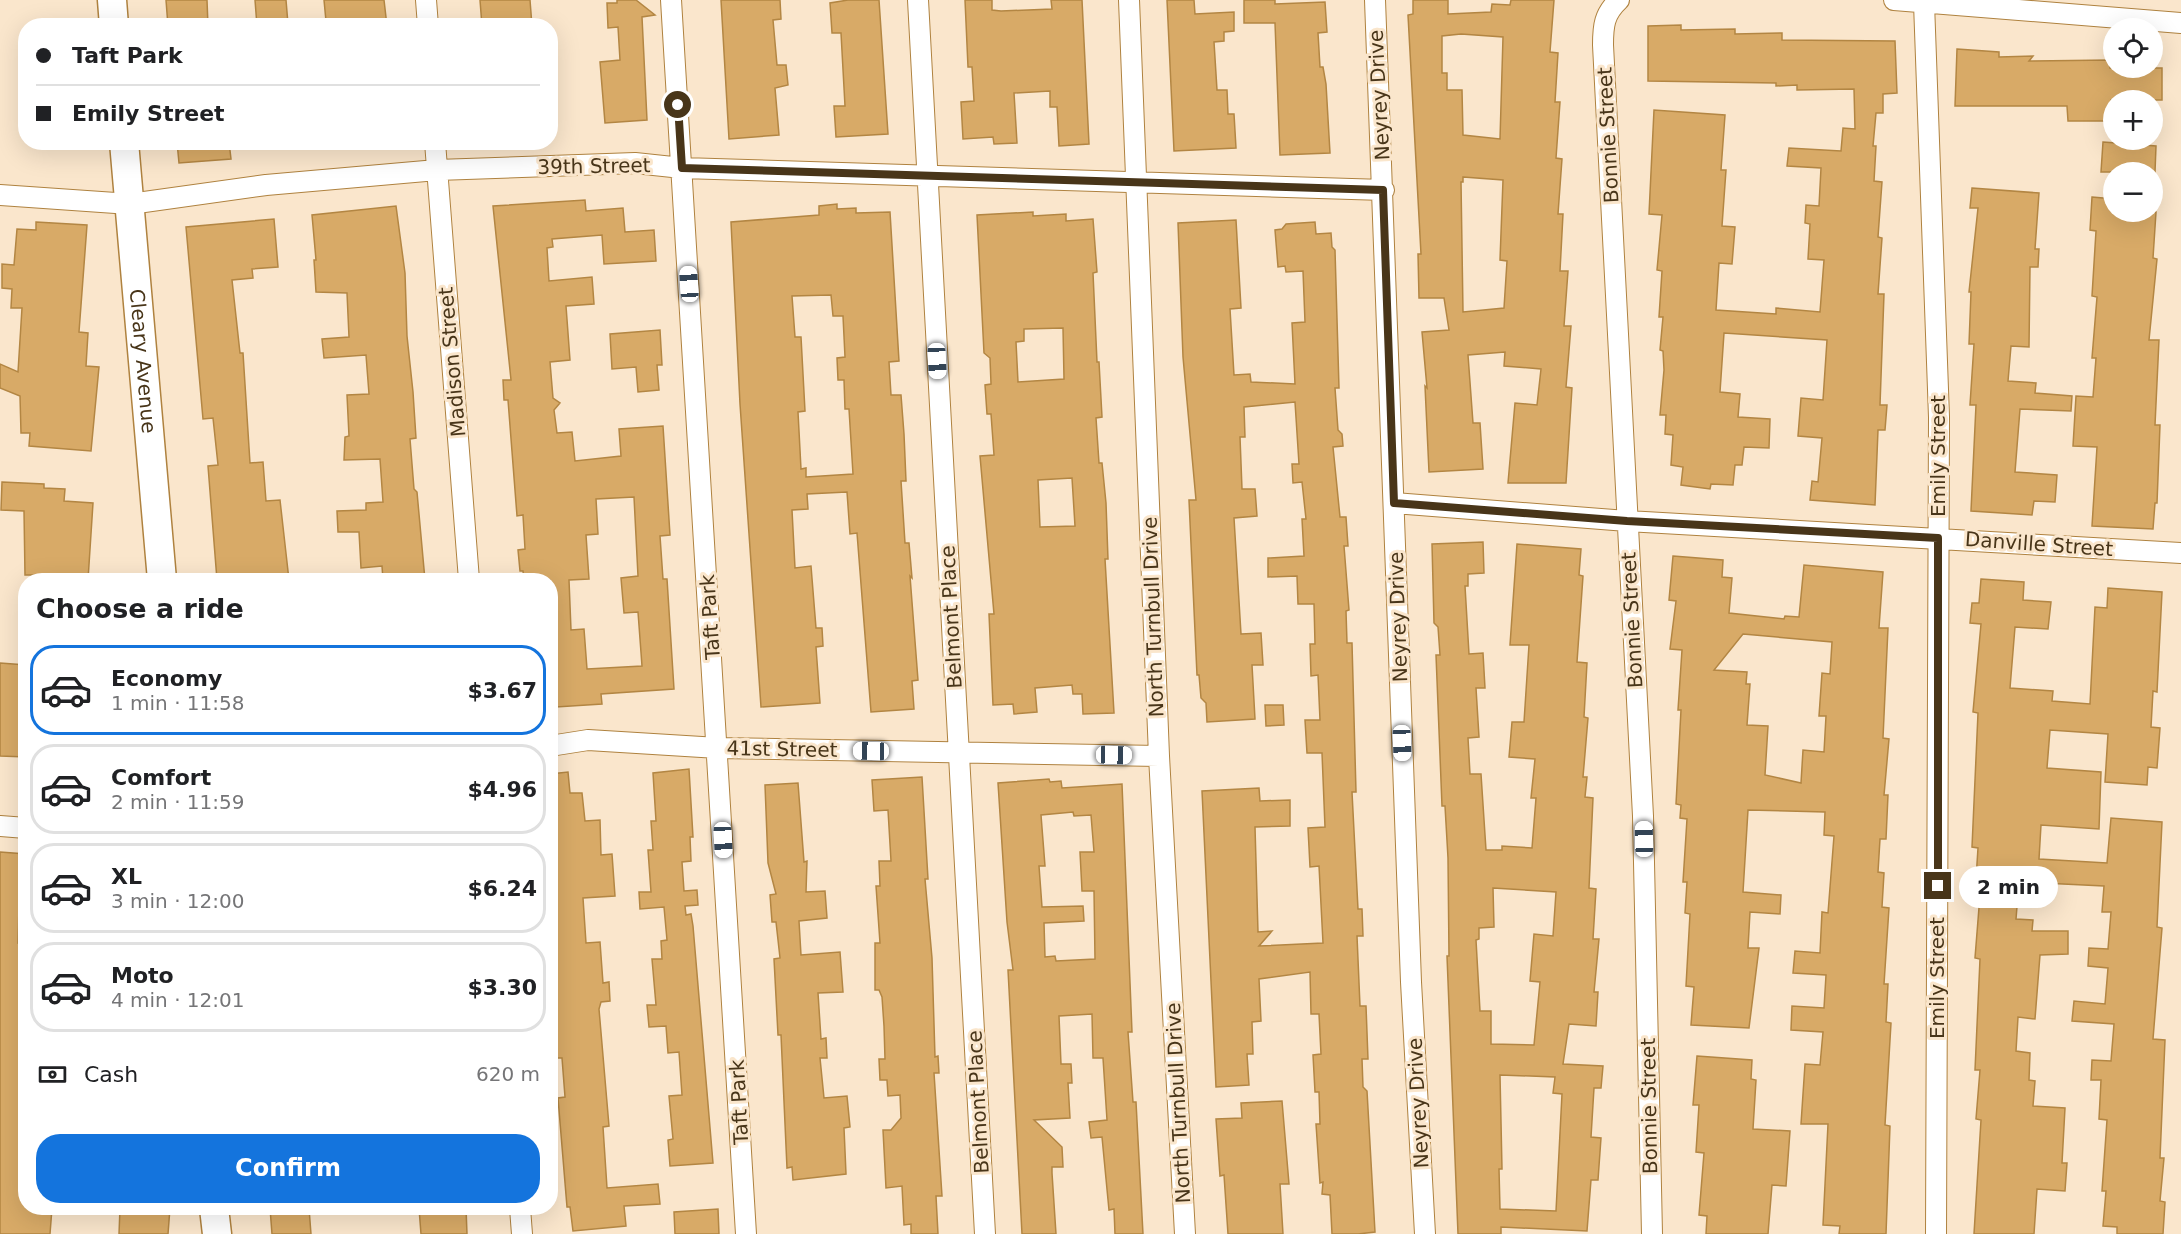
<!DOCTYPE html>
<html lang="en">
<head>
<meta charset="utf-8">
<style>
  :root { --surface:#fff; --page:#f6f6f6; --text:#202124; --muted:#757577; --line:#e0e0e0; --accent:#1474dd }
  body { margin:0; font-family:"DejaVu Sans",sans-serif; background:var(--page); color:var(--text); height:100vh; display:flex; flex-direction:column; font-size:22px; white-space:nowrap }
  * { box-sizing:border-box; margin:0 }
  p { font-size:20px; color:var(--muted) }
  .icon { flex:none; width:33px; height:33px; fill:none; stroke:currentColor; stroke-width:2; stroke-linecap:round; stroke-linejoin:round }
  .map { position:relative; flex:1; overflow:hidden }
  .drawer { position:absolute; left:18px; top:573px; width:540px; height:642px; display:flex; flex-direction:column; background:var(--surface); border-radius:24px; box-shadow:0 6px 24px #0002 }
  .drawer>* { flex:none }
  .hud { position:absolute; left:18px; top:18px; width:540px; height:132px; border-radius:24px; box-shadow:0 6px 24px #0002; display:grid; align-content:center; height:132px; padding:0 18px; background:var(--surface) }
  .controls { position:absolute; left:2103px; top:18px; display:grid; gap:12px }
  .controls a { display:grid; place-items:center; width:60px; height:60px; border-radius:50%; background:var(--surface); box-shadow:0 6px 24px #0002; font-size:30px }
  .end { position:absolute; width:27px; height:27px; margin:-14px; border:8px solid #483519; background:#fff; box-shadow:0 0 0 3px #fff }
  .from { border-radius:50% }
  .bubble { position:absolute; height:42px; border-radius:21px; background:var(--surface); box-shadow:0 6px 24px #0002; font-size:20px; font-weight:600; line-height:42px; text-align:center }
  .car { position:absolute; width:18px; height:36px; margin:-18px -9px; border-radius:8px; box-shadow:0 0 4px 2px #0007; background:linear-gradient(#fff 24%,#345 0 40%,#fff 0 76%,#345 0 86%,#fff 0) }
  .hud b { display:flex; align-items:center; gap:21px; height:57px; font-size:22px }
  .hud b+b { border-top:2px solid var(--line) }
  .hud i { width:15px; height:15px; background:var(--text) }
  ul { padding:0; list-style:none }
  li { display:flex; align-items:center; gap:18px; height:90px; margin:0 12px 9px; padding:0 6px; border:3px solid var(--line); border-radius:24px }
  li div { flex:1 }
  li b { display:block; font-size:22px }
  li em { font-style:normal; font-weight:600 }
  li.active { border-color:var(--accent) }
  li>.icon { width:54px; height:54px; stroke-width:1.5 }
  h2 { padding:0 18px; font-size:27px; line-height:72px }
  .pay { display:flex; align-items:center; gap:15px; height:66px; padding:0 18px; font-size:22px }
  .pay p { margin-inline-start:auto }
  .action { display:flex; gap:12px; margin-top:auto; padding:12px 18px }
  .action a { flex:1; height:69px; border-radius:24px; background:var(--accent); color:#fff; font-size:24px; font-weight:600; line-height:69px; text-align:center }
  .map>svg:first-child { display:block }
</style>
</head>
<body>
<div class="map">
<svg width="2181" height="1234" viewBox="0 0 2181 1234">
  <rect width="100%" height="100%" fill="#fae6cc"/>
  <!-- building -->
  <path fill="#d8aa67" stroke="#b38643" stroke-width="1.5" fill-rule="evenodd" d="M166,0H207L208,26H168Z
    M255,0H286L288,24L257,26Z
    M324,0H384L387,26H330V20L326,21Z
    M480,0H530L532,26H482Z
    M617,0H636L655,15L642,17L647,120L605,123L600,62L620,60L618,27L608,28L607,3H617Z
    M721,0H780L781,19L773,20L777,65H786L788,85L775,88L779,135L729,139Z
    M848,0H879L888,134L836,137L834,106H845L841,33H832L830,3Z
    M965,0H992V10L1001,11L1052,9L1051,0H1082L1089,144L1059,146L1057,107H1050V91L1014,93L1017,143L994,144L993,137L963,139L961,102L974,101L972,67H968Z
    M1167,0H1194L1195,14L1234,12V31L1224,32V41L1214,42L1217,90H1227L1228,114H1234L1236,148L1174,151Z
    M1244,0H1275V4L1325,2L1327,32L1318,33L1320,67H1323L1326,84L1330,153L1280,155L1275,23H1244Z
    M1413,0H1448V14L1491,12L1492,4L1510,5L1511,0H1554L1550,52L1558,53L1555,102H1560L1556,158L1562,159L1558,214H1563L1560,271H1568L1564,326H1571L1566,387L1572,388L1566,483H1508L1515,403L1537,405L1541,369L1504,366L1505,352L1468,355L1473,423H1480L1483,469L1429,472L1425,386L1427,388L1422,332L1449,330L1444,298H1419L1418,254H1421L1408,15L1413,14ZM1461,34L1503,37L1500,139L1463,135L1462,90H1447V73H1442V36ZM1463,177L1503,180L1500,260L1507,261L1504,308L1463,312L1461,182H1463Z
    M1681,25V30L1735,29V34L1782,33V40L1895,41L1897,93L1883,94V113H1876L1873,146H1876L1874,181L1882,182L1878,237L1882,238L1878,294H1884L1880,405H1887L1885,430H1878L1875,505L1810,500L1812,481L1818,482L1822,438L1798,436L1801,398L1823,400L1827,340L1724,333L1720,392L1740,394L1738,417L1770,419L1769,448L1744,447L1742,465H1735L1733,485L1711,484L1710,489L1681,485L1683,467L1671,465L1673,435L1665,434L1666,415H1660L1664,370L1663,351L1660,350L1663,317H1659L1662,271L1657,270L1662,215L1649,214L1654,110L1725,115L1721,170H1726L1722,226L1735,227L1732,264L1719,263L1716,310L1776,314V308L1820,312L1824,260L1808,259L1810,224L1805,223L1806,205L1819,206L1821,168L1787,166L1789,148L1841,151L1843,128L1855,129L1854,89L1797,90V85L1776,86V83L1648,81V26Z
    M1957,49L1999,52V57L2033,56L2029,61L2110,60V68H2162V100H2111L2112,121H2068L2067,106H1955Z
    M177,142H229L231,159L179,163Z
    M2103,142L2156,146L2155,172H2101Z
    M1972,188L2039,193L2035,249H2039L2038,267H2030L2029,347L2011,346L2008,381L2036,383L2035,393L2072,396L2071,411L2020,409L2015,472L2057,475L2055,502L2034,501L2032,515L1971,511L1976,405H1970L1974,344H1969L1971,292H1969L1978,208H1970Z
    M2092,197L2114,199V212H2156L2153,258L2157,259L2149,340H2159L2155,425H2160L2157,503H2155L2153,529L2092,526L2097,447L2073,446L2076,396L2093,397L2096,358H2092L2097,297L2092,296L2096,231L2090,230Z
    M585,200L586,211L623,208L625,232L654,230L656,261L604,264L602,235L552,239L553,247L547,248L549,281L592,277L594,304L566,306L570,360L550,362L553,398L560,403L554,410L557,433L572,432L575,461L621,456L619,429L663,426L670,535L660,536L663,579H667L674,689L601,694L602,704L556,707L555,697H550V580H524L523,571H520L518,550L525,549L523,515L517,516L508,400H504L503,380H511L493,206ZM634,497L638,576L621,578L624,613L638,612L642,666L587,669L584,629L571,630L569,580L589,579L586,535L598,534L596,499Z
    M837,204V209L856,208V213L890,212L899,361L889,362L891,395H901L904,434L906,481H901L905,543H909L912,578L910,576L918,680L912,681L914,709L871,712L857,533L850,534L847,492L807,494L808,509L792,510L795,568L811,566L816,628H822L823,646L816,647L820,703L761,707L740,404L731,222L819,215V206ZM831,295L833,316H843L845,357L837,358L838,380H844L845,409H849L853,474L806,477V468L801,469L798,412L805,411L801,337H795L792,296Z
    M396,206L405,273L407,336L413,392L416,438L410,439L414,489L417,492L425,580H383L382,566L361,568L359,532H338L337,511L366,510V503L383,502L380,459L344,460L345,437L349,436L347,395L369,394L366,355L324,358L322,339L349,337L347,293L316,292L314,260H316L312,215Z
    M1033,212V216L1066,214V221L1093,219L1097,272L1093,273L1097,362H1099L1102,417L1096,418L1099,463H1102L1106,503L1108,559H1105L1114,713L1083,714L1082,694H1073L1072,685L1035,688L1037,712L1014,714L1013,704L993,705L989,614H994L980,456L994,455L991,414H987L985,385L991,384L990,358L984,353L977,215ZM1063,328L1064,379L1018,382L1016,342L1024,341V329ZM1072,478L1075,526L1040,527L1038,480Z
    M274,219L278,267L252,269L253,278L232,280L240,353H243L250,463L263,462L266,501L280,500L289,580H217L208,466L218,465L213,418L203,419L186,227Z
    M1236,220L1241,308L1230,309L1234,375L1250,374L1251,382L1295,384L1292,323L1305,322L1303,271L1286,272L1285,266L1278,267L1275,230L1282,229L1286,224L1315,222L1316,234L1331,233L1332,247L1335,250L1339,388H1335L1338,430L1342,434L1343,446L1333,447L1340,517H1346L1348,546H1344L1349,610L1346,611L1347,643H1352L1356,792H1352L1358,909H1362L1363,936H1357L1360,1006H1366L1368,1059H1362L1363,1087L1367,1091L1375,1232L1358,1234H1332L1330,1195L1322,1194L1323,1182L1320,1183L1316,1124H1320L1319,1092H1315L1313,1055L1321,1054L1319,1014H1311L1310,972L1259,979L1261,1021L1252,1022L1253,1054H1247L1249,1085L1216,1087L1202,791L1259,788L1260,801L1290,800V826L1255,827L1258,932L1272,931L1259,946L1323,943L1319,866L1310,867L1308,828L1325,827L1322,753H1307L1305,720H1320L1318,675L1311,676L1310,644H1315L1314,604H1298L1297,576L1268,577V558L1304,556L1302,519H1306L1302,482L1293,483L1292,464H1299L1295,402L1244,407L1245,437H1240L1242,489H1255L1257,516L1234,518L1241,634L1261,633L1263,665H1252L1255,719L1207,722L1206,703L1201,698L1199,675H1197L1189,500H1196L1183,357L1178,223Z
    M36,222L87,225L79,332L88,333L86,366L99,367L91,451L29,446L30,433H21L20,396L0,388V364L18,372L22,308H11L12,289L2,288V264L14,265L17,229L36,230Z
    M660,330L662,365H657L659,390L638,392L636,367L612,369L610,334Z
    M2,482L44,484V488L65,489L64,501L93,503L88,580H34L35,575H25L24,511L1,510Z
    M1483,542L1484,573L1468,574V586H1465L1469,654L1483,653L1485,688H1476L1479,737L1468,738L1470,774H1481L1486,850H1502V846L1532,848L1536,798H1531L1535,759L1509,757L1512,722H1524L1529,645H1510L1517,544L1581,549L1579,575L1583,576L1577,662L1587,663L1584,717L1588,718L1583,777H1587L1585,797L1593,798L1589,888L1596,889L1593,939H1599L1594,992H1598L1596,1026L1569,1024L1563,1064L1603,1066L1601,1088H1594L1591,1137L1601,1138L1598,1180H1591L1587,1231L1501,1227V1234H1458L1447,956H1449L1448,858L1445,806H1442L1436,655H1440L1438,627L1434,623L1432,544ZM1493,888L1556,892L1553,936L1534,934L1530,981L1540,982L1534,1045L1491,1044V1011H1480L1476,940L1479,939V928L1494,927ZM1500,1075L1555,1077L1553,1093L1562,1094L1556,1211L1500,1209L1499,1169H1502Z
    M1673,556L1723,560L1722,577L1732,578L1729,613L1784,619L1785,616L1799,617L1804,565L1883,572L1879,628H1888L1883,738L1889,739L1884,795H1888L1886,839H1880L1878,872L1884,873L1882,907L1889,908L1884,984H1888L1886,1022L1891,1023L1885,1125L1890,1126L1886,1234H1839L1840,1226L1823,1225L1828,1124H1801L1805,1064L1820,1065L1823,1032L1791,1030L1792,1006L1824,1008L1826,975L1793,973L1795,951L1820,953L1822,912L1828,913L1834,836L1824,835L1825,812L1748,810L1743,892L1781,895L1780,914L1750,912L1748,948H1759L1749,1028L1691,1025L1694,987L1686,986L1690,914L1685,913L1687,882H1683L1687,819L1680,818L1681,805L1676,804L1681,710H1678L1682,650L1670,649L1676,601L1669,600ZM1743,634L1832,642L1830,674L1822,673L1819,716H1826L1824,752L1803,750L1801,783L1765,775L1768,726L1747,725L1750,684H1746L1747,672L1714,670Z
    M1981,579L2024,582L2023,600L2051,602L2048,629L2015,627L2010,688L2053,691L2052,701L2090,704L2095,607L2107,608L2108,588L2162,592L2157,692L2153,691L2151,727L2160,728L2157,768L2148,767L2147,785L2105,782L2108,734L2050,730L2047,768L2101,772L2099,829L2041,825L2039,859L2107,863L2111,818L2162,822L2157,927L2162,928L2153,1039L2165,1040L2160,1158H2164L2160,1201L2165,1202L2163,1234H2117V1227L2103,1226L2106,1191H2102L2107,1120L2099,1119L2101,1080H2091L2092,1060L2111,1061L2114,1024L2072,1021L2074,1001L2105,1004L2108,968L2088,966L2089,948L2108,949L2111,912H2102L2104,886L2019,882L2016,919L2033,920L2032,931H2068V954L2040,955L2035,1019L2018,1017L2016,1051L2030,1053L2029,1080L2035,1081L2033,1106L2065,1108L2062,1163H2067L2065,1191L2037,1189L2034,1234H1974L1981,1120L1976,1119L1980,1070H1975L1980,959L1975,958L1980,895H1975L1978,848L1972,847L1978,713L1973,712L1981,624L1970,623L1972,603H1979Z
    M0,663L26,665V757L0,756Z
    M1265,705H1283L1284,725L1266,726Z
    M689,769L693,837H690L691,861L682,862L684,891L697,890L698,905L685,906L686,915L691,914L693,926L713,1163L670,1166L668,1140L673,1139L669,1096L682,1095L679,1052L668,1053L666,1026L649,1027L647,1005H656L652,959H662L661,941L667,940L664,907L640,909L639,892H651L648,850H653L651,821H656L653,773Z
    M568,772L570,793H582L585,821L600,820L601,855L612,854L615,896L583,898L586,943L600,942L603,983L609,982L610,1001L601,1002L599,1009L609,1126L603,1127L607,1188L658,1184L660,1204L624,1206L626,1226L573,1231L570,1207H567L558,1098L565,1097L562,1058H550V1031L555,1030L550,991V774Z
    M922,777L928,879H925L932,958L935,1057L938,1056L939,1073H934L942,1196H936L938,1234H911V1224L904,1225L902,1186L886,1188L883,1130H891L901,1118L900,1095L888,1096L887,1080H880L879,1059H885L884,1026L882,997L879,990H875V943H880L876,886H880L879,861H891L888,810L874,811L872,780Z
    M1049,779L1050,782L1061,781L1062,788L1122,784L1132,1032H1128L1133,1102H1136L1143,1234H1115L1114,1209L1109,1210L1102,1137L1091,1138L1089,1122L1107,1120L1103,1058H1093L1092,1014L1059,1016L1061,1064H1071L1072,1083H1068L1070,1118L1034,1120L1062,1147L1063,1167H1052V1173L1056,1234H1022L1008,970H1013L1007,922L998,783ZM1073,812L1074,816L1091,815L1094,852H1080L1082,891H1094L1095,959L1056,961L1055,956L1045,957L1044,923L1084,921L1083,906L1042,907L1039,866H1045L1041,815Z
    M798,783L804,862L807,861L806,892L825,891L827,918L799,921L801,955L840,952L843,992L818,993L821,1039L826,1038L827,1058H820L824,1098L847,1096L850,1127L844,1128L846,1174L793,1180L792,1167L787,1168L781,1035H778L774,959L780,958L776,922H772L770,895L776,894L768,863L765,785Z
    M0,852L26,854V870H20L18,943L26,944V1208H52L50,1234H0Z
    M1697,1056L1752,1060L1751,1079L1756,1080L1753,1129L1790,1131L1786,1186L1772,1185L1768,1234H1706L1707,1216L1699,1215L1704,1153L1696,1152L1699,1105H1693Z
    M1282,1101L1289,1184H1280L1283,1234H1228L1224,1175L1220,1176L1216,1119L1242,1118L1241,1103Z
    M120,1208H170L168,1234H119Z
    M270,1208H309L311,1234H272Z
    M419,1208H466L467,1234H421Z
    M718,1209L719,1234H675L674,1212Z"/>
  <g fill="none" stroke-linecap="round" stroke-linejoin="round">
    <defs>
      <path id="street" d="M426,0L428,26
        M671,0L746,1234
        M918,0L985,1234
        M1129,0L1159,756L1185,1234
        M1375,0L1411,982L1425,1234
        M1619,0C1604,14 1603,26 1603,45L1643,816L1652,1234
        M1894,0L2181,23
        M1924,3L1939,417L1936,1234
        M435,142L469,580
        M0,195L130,204L266,185L437,170L635,163L682,168L1384,190
        M1394,503L1627,521L2181,553
        M550,746L588,740L718,748L1159,756
        M0,826L26,828
        M520,1208L522,1234"/>
      <g id="secondary">
        <path d="M112,0L114,26"/>
        <path id="s1" d="M124,142L162,580"/>
        <path d="M214,1208L217,1234"/>
      </g>
    </defs>
    <!-- street casing -->
    <use href="#street" stroke="#af823f" stroke-width="22"/>
    <!-- secondary casing -->
    <use href="#secondary" stroke="#af823f" stroke-width="31"/>
    <!-- street -->
    <use href="#street" stroke="#fff" stroke-width="20"/>
    <!-- secondary -->
    <use href="#secondary" stroke="#fff" stroke-width="28"/>
  </g>
  <g fill="none" stroke-linecap="round" stroke-linejoin="round">
    <!-- route -->
    <path stroke="#483519" stroke-width="8" d="M678,105L682,168L1383,190L1394,503L1627,521L1938,538V886"/>
  </g>
  <g text-anchor="middle" dominant-baseline="central" stroke-width="6" stroke-linejoin="round" paint-order="stroke">
    <!-- street labels -->
    <g font-size="20" fill="#483519" stroke="#fae6cc">
      <text transform="translate(1379 95) rotate(-93)">Neyrey Drive</text>
      <text transform="translate(1608 135) rotate(-93)">Bonnie Street</text>
      <text transform="translate(594 166) rotate(-1)">39th Street</text>
      <text stroke="none"><textPath href="#s1" startOffset="220">Cleary Avenue</textPath></text>
      <text transform="translate(452 362) rotate(-95)">Madison Street</text>
      <text transform="translate(1938 456) rotate(-90)">Emily Street</text>
      <text transform="translate(2039 544) rotate(4)">Danville Street</text>
      <text transform="translate(710 617) rotate(-94)">Taft Park</text>
      <text transform="translate(951 617) rotate(-93)">Belmont Place</text>
      <text transform="translate(1153 617) rotate(-92)">North Turnbull Drive</text>
      <text transform="translate(1398 617) rotate(-92)">Neyrey Drive</text>
      <text transform="translate(1632 620) rotate(-93)">Bonnie Street</text>
      <text transform="translate(782 749) rotate(1)">41st Street</text>
      <text transform="translate(1937 978) rotate(-90)">Emily Street</text>
      <text transform="translate(739 1102) rotate(-93)">Taft Park</text>
      <text transform="translate(978 1102) rotate(-93)">Belmont Place</text>
      <text transform="translate(1178 1103) rotate(-93)">North Turnbull Drive</text>
      <text transform="translate(1418 1103) rotate(-93)">Neyrey Drive</text>
      <text transform="translate(1649 1106) rotate(-91)">Bonnie Street</text>
    </g>
  </g>
</svg>
<div class="controls">
<a><svg class="icon" aria-label="locate" viewBox="0 0 24 24"><circle cx="12" cy="12" r="6"/><path d="M12 2v4M12 18v4M2 12h4M18 12h4"/></svg></a>
<a>+</a>
<a>−</a>
</div>
<i class="end from" style="left:678px;top:105px"></i>
<i class="end" style="left:1938px;top:886px"></i>
<div class="bubble" style="left:1959px;top:866px;width:99px">2 min</div>
<i class="car" style="left:689px;top:284px;rotate:356deg"></i>
<i class="car" style="left:937px;top:361px;rotate:177deg"></i>
<i class="car" style="left:1402px;top:743px;rotate:178deg"></i>
<i class="car" style="left:871px;top:751px;rotate:271deg"></i>
<i class="car" style="left:1114px;top:755px;rotate:91deg"></i>
<i class="car" style="left:1644px;top:839px;rotate:359deg"></i>
<i class="car" style="left:723px;top:840px;rotate:177deg"></i>
<div class="hud">
<b><i class="from"></i>Taft Park</b>
<b><i></i>Emily Street</b>
</div>
<section class="drawer">
<h2>Choose a ride</h2>
<ul>
<li class="active"><svg class="icon" aria-label="car" viewBox="0 0 24 24"><path d="M5 17H2v-5l4-1 3-4h7l3 4 3 1v5h-3M9 17h6M6 11h13"/><circle cx="7" cy="17" r="2"/><circle cx="17" cy="17" r="2"/></svg><div><b>Economy</b><p>1 min · 11:58</p></div><em>$3.67</em></li>
<li><svg class="icon" aria-label="car" viewBox="0 0 24 24"><path d="M5 17H2v-5l4-1 3-4h7l3 4 3 1v5h-3M9 17h6M6 11h13"/><circle cx="7" cy="17" r="2"/><circle cx="17" cy="17" r="2"/></svg><div><b>Comfort</b><p>2 min · 11:59</p></div><em>$4.96</em></li>
<li><svg class="icon" aria-label="car" viewBox="0 0 24 24"><path d="M5 17H2v-5l4-1 3-4h7l3 4 3 1v5h-3M9 17h6M6 11h13"/><circle cx="7" cy="17" r="2"/><circle cx="17" cy="17" r="2"/></svg><div><b>XL</b><p>3 min · 12:00</p></div><em>$6.24</em></li>
<li><svg class="icon" aria-label="car" viewBox="0 0 24 24"><path d="M5 17H2v-5l4-1 3-4h7l3 4 3 1v5h-3M9 17h6M6 11h13"/><circle cx="7" cy="17" r="2"/><circle cx="17" cy="17" r="2"/></svg><div><b>Moto</b><p>4 min · 12:01</p></div><em>$3.30</em></li>
</ul>
<div class="pay"><svg class="icon" aria-label="cash" viewBox="0 0 24 24"><path d="M3 7h18v10H3z"/><circle cx="12" cy="12" r="2"/></svg>Cash<p>620 m</p></div>
<div class="action"><a>Confirm</a></div>
</section>
</div>
</body>
</html>
